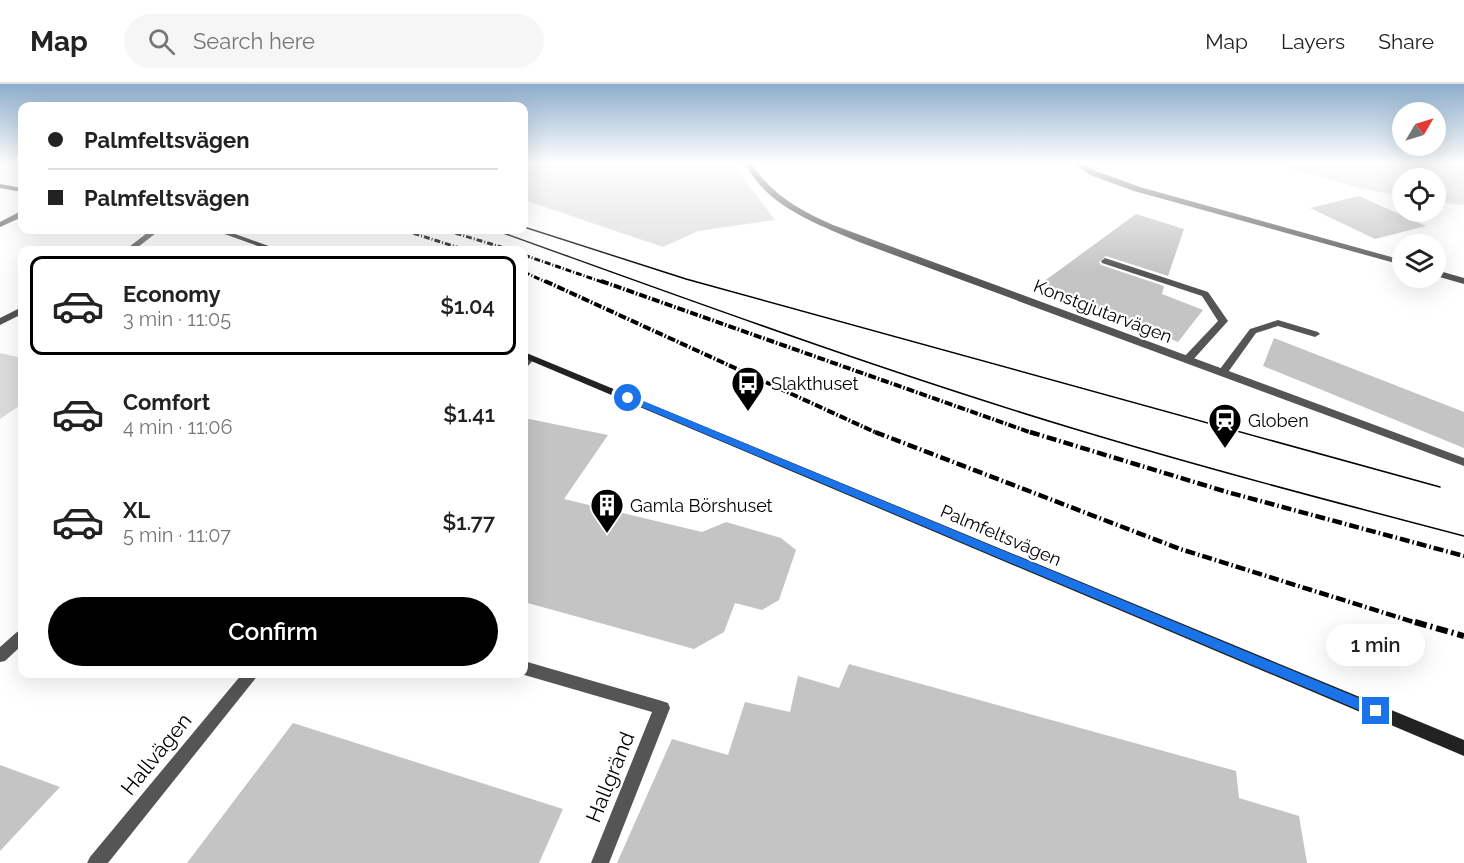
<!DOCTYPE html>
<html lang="en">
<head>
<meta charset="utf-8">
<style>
  :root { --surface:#fff; --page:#f6f6f6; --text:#222; --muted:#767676; --line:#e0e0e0; --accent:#000 }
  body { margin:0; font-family:Raleway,sans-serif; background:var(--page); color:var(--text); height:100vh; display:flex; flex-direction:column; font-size:22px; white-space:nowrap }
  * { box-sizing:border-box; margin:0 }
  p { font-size:20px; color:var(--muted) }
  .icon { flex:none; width:33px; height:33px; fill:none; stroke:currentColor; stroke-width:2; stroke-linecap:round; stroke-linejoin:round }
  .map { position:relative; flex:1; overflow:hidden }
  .details { position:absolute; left:18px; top:162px; width:510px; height:432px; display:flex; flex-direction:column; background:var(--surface); border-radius:12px; box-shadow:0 6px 24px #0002 }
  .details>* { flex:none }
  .banner { position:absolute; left:18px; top:18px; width:510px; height:132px; border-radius:12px; box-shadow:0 6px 24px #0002; display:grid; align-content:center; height:132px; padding:0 30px; background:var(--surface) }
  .needle { width:39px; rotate:52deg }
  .controls { position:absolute; left:1392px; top:18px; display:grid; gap:12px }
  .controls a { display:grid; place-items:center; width:54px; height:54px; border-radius:50%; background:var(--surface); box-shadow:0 6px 24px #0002; font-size:30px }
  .end { position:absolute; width:27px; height:27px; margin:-14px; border:8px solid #1a73e8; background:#fff; box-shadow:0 0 0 3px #fff }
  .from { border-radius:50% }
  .bubble { position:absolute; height:42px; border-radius:21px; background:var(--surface); box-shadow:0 6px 24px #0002; font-size:20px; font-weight:600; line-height:42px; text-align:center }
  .banner b { display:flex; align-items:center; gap:21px; height:57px; font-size:22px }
  .banner b+b { border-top:2px solid var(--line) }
  .banner i { width:15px; height:15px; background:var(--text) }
  ul { padding:10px 0 0; list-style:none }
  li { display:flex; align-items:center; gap:18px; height:99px; margin:0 12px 9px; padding:0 18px; border:3px solid transparent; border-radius:12px }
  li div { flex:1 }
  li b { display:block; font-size:22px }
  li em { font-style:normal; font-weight:600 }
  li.current { border-color:var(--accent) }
  li>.icon { width:54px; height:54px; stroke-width:1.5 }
  .button { display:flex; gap:12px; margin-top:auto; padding:12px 30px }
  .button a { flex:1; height:69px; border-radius:36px; background:var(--accent); color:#fff; font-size:24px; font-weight:600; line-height:69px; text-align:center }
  header { display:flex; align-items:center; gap:36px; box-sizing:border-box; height:84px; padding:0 30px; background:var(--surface); border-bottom:2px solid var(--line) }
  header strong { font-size:28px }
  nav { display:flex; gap:33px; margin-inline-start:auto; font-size:21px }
  .search { width:420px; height:54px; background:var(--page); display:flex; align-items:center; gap:15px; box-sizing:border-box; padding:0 21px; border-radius:33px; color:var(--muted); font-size:22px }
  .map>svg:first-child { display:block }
</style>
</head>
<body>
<header>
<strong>Map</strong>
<div class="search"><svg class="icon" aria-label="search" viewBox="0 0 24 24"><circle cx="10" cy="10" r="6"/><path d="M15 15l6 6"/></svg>Search here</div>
<nav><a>Map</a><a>Layers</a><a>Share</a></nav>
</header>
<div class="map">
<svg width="1464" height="779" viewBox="0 0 1464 779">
  <rect width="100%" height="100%" fill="#fff"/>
  <!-- green -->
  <path fill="#dcdcdc" d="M524,79H732L775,136L698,147L663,163L524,116Z
    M1273,79H1464V121L1436,118V94H1402V112L1359,104Z
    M0,269L22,274V320L0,335Z"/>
  <!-- building -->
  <path fill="#c4c4c4" d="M1359,112L1426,142L1375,155L1310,124Z
    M1136,130L1184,145L1168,192L1106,172L1099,178L1101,181L1164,202L1162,210L1203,226L1178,258L1039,201Z
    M1274,254L1464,328V364L1263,282Z
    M524,334L608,351L564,415L702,448L726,438L781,454L796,466L779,516L762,526L735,519L724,548L694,565L524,518Z
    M849,580L1236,687L1239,714L1299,732L1307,779H617L672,655L728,671L745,618L790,628L798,592L839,604Z
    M293,639L563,725L539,779H187Z
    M0,681L60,703L0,767Z"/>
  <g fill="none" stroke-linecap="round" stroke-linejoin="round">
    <!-- lane -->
    <path fill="#555" fill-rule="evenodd" d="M1105,174L1208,208L1228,237L1191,278H1183V274L1218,237L1202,212L1102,179L1101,177Z
      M1278,236L1318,248L1320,250L1315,253L1278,242L1256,249L1226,291H1218L1217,289L1250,245Z"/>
    <!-- street -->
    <path fill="#555" fill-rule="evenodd" d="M745,79H751C771,110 799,126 833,141L1464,374V382L859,158C816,139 767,123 745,79Z
      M1074,79H1082L1096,87L1140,103L1402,176V181L1134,107L1090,91Z
      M19,128H22V133L0,143V138Z
      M151,146H160L134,166H125Z
      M1436,186L1464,194V200L1436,192Z
      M22,223V230L0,241V234Z
      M530,271L535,274L528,282L524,283V275Z
      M22,546V561L5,577L0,578V563L17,548Z
      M524,577L662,617L668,619L670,624L609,779H591L652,628L521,590H524Z
      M242,590H259L108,779H87L90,773Z"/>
    <!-- secondary -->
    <path fill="#222" fill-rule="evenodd" d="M0,100L22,104V108L0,104Z
      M213,146H224L280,166H269Z
      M524,268L1464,656V672L524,274Z"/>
    <!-- tram -->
    <path stroke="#000" stroke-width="1.5" d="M524,143L686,195L1440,403
      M495,146C687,215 879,286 1075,345C1204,384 1334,418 1464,452"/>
    <!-- rail-far3 -->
    <path stroke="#000" stroke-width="3" stroke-dasharray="6 2 1 2" stroke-linecap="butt" d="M14,79H22
      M403,146L466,166
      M445,146L511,166
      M524,171L605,199
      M524,188L548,199"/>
    <!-- rail-far2 -->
    <path stroke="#000" stroke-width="4" stroke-dasharray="8 2 1.5 2" stroke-linecap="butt" d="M545,197L879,350
      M601,197L1035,350"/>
    <!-- rail-far1 -->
    <path stroke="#000" stroke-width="4.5" stroke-dasharray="10 3 1.5 3" stroke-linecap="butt" d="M875,348L1180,465L1420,540
      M1030,348L1227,408L1464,472"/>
    <!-- rail -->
    <path stroke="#000" stroke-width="6" stroke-dasharray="12 4 2 4" stroke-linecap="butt" d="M1415,538L1464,552"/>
  </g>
  <!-- sky -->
  <linearGradient id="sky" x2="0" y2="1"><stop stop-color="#8cadcc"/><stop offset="0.42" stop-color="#fff"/><stop offset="1" stop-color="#fff" stop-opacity="0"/></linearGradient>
  <rect width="1464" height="188" fill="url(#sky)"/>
  <!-- route -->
  <path fill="#1a73e8" d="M625,312H631L1380,623L1382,627L1380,631H1371L625,316Z"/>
  <!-- icons -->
  <defs>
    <symbol id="bus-pin" viewBox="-11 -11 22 30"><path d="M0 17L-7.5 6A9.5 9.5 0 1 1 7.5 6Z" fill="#000" stroke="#fff"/><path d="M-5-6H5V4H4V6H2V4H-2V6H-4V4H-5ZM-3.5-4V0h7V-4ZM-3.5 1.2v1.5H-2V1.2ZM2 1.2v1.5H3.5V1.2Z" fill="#fff"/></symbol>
    <symbol id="station-pin" viewBox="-11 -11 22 30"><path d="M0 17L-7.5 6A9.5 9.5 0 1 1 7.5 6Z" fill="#000" stroke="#fff"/><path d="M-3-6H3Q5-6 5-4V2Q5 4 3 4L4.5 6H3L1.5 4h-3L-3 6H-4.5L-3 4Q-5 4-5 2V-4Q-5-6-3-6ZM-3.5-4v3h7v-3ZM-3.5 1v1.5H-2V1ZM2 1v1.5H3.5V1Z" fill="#fff"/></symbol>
    <symbol id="building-pin" viewBox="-11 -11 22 30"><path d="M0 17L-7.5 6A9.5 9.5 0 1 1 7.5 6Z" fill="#000" stroke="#fff"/><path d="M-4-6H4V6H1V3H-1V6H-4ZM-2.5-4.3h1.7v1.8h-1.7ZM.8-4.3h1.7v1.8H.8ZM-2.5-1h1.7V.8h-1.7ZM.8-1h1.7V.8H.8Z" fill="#fff"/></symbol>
  </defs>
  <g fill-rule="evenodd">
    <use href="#bus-pin" x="729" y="280" width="38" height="52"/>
    <use href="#station-pin" x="1206" y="317" width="38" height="52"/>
    <use href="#building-pin" x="588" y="402" width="38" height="52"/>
  </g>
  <g text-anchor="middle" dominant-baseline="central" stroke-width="4.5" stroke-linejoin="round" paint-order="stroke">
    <!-- street labels -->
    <g font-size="18" fill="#000" stroke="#fff">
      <text transform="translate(1103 227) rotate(21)">Konstgjutarvägen</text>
      <text transform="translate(1001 451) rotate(23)">Palmfeltsvägen</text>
    </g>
    <!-- poi labels -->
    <g font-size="18" fill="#000" stroke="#fff" text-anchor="start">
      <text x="771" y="299">Slakthuset</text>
      <text x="1248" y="336">Globen</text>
      <text x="630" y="421">Gamla Börshuset</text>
    </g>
    <!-- near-street labels -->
    <g font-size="21" fill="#000" stroke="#fff">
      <text transform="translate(156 670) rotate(-51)">Hallvägen</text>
      <text transform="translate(610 693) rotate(-68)">Hallgränd</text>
    </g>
  </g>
</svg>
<div class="controls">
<a><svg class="needle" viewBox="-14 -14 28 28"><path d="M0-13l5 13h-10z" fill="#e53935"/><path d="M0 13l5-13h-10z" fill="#767676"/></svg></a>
<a><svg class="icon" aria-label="locate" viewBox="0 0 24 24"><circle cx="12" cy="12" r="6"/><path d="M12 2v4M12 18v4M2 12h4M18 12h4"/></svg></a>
<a><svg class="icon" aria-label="layers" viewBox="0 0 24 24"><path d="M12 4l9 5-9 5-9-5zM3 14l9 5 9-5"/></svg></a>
</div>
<i class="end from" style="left:628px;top:314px"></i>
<i class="end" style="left:1376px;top:627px"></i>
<div class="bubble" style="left:1326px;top:540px;width:99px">1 min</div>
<div class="banner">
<b><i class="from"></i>Palmfeltsvägen</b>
<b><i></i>Palmfeltsvägen</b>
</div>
<section class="details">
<ul>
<li class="current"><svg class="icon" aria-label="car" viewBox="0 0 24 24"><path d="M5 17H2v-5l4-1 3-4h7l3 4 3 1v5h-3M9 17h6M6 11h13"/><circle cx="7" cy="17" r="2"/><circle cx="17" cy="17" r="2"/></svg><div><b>Economy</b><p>3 min · 11:05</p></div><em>$1.04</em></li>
<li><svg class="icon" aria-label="car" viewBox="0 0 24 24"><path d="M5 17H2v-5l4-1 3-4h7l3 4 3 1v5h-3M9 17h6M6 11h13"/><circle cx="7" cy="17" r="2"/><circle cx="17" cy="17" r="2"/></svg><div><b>Comfort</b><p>4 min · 11:06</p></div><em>$1.41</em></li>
<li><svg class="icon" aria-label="car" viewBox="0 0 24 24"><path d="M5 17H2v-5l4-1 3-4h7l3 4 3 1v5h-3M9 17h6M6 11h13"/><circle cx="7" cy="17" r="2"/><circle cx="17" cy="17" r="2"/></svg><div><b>XL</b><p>5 min · 11:07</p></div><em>$1.77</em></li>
</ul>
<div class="button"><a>Confirm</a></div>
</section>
</div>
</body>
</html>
